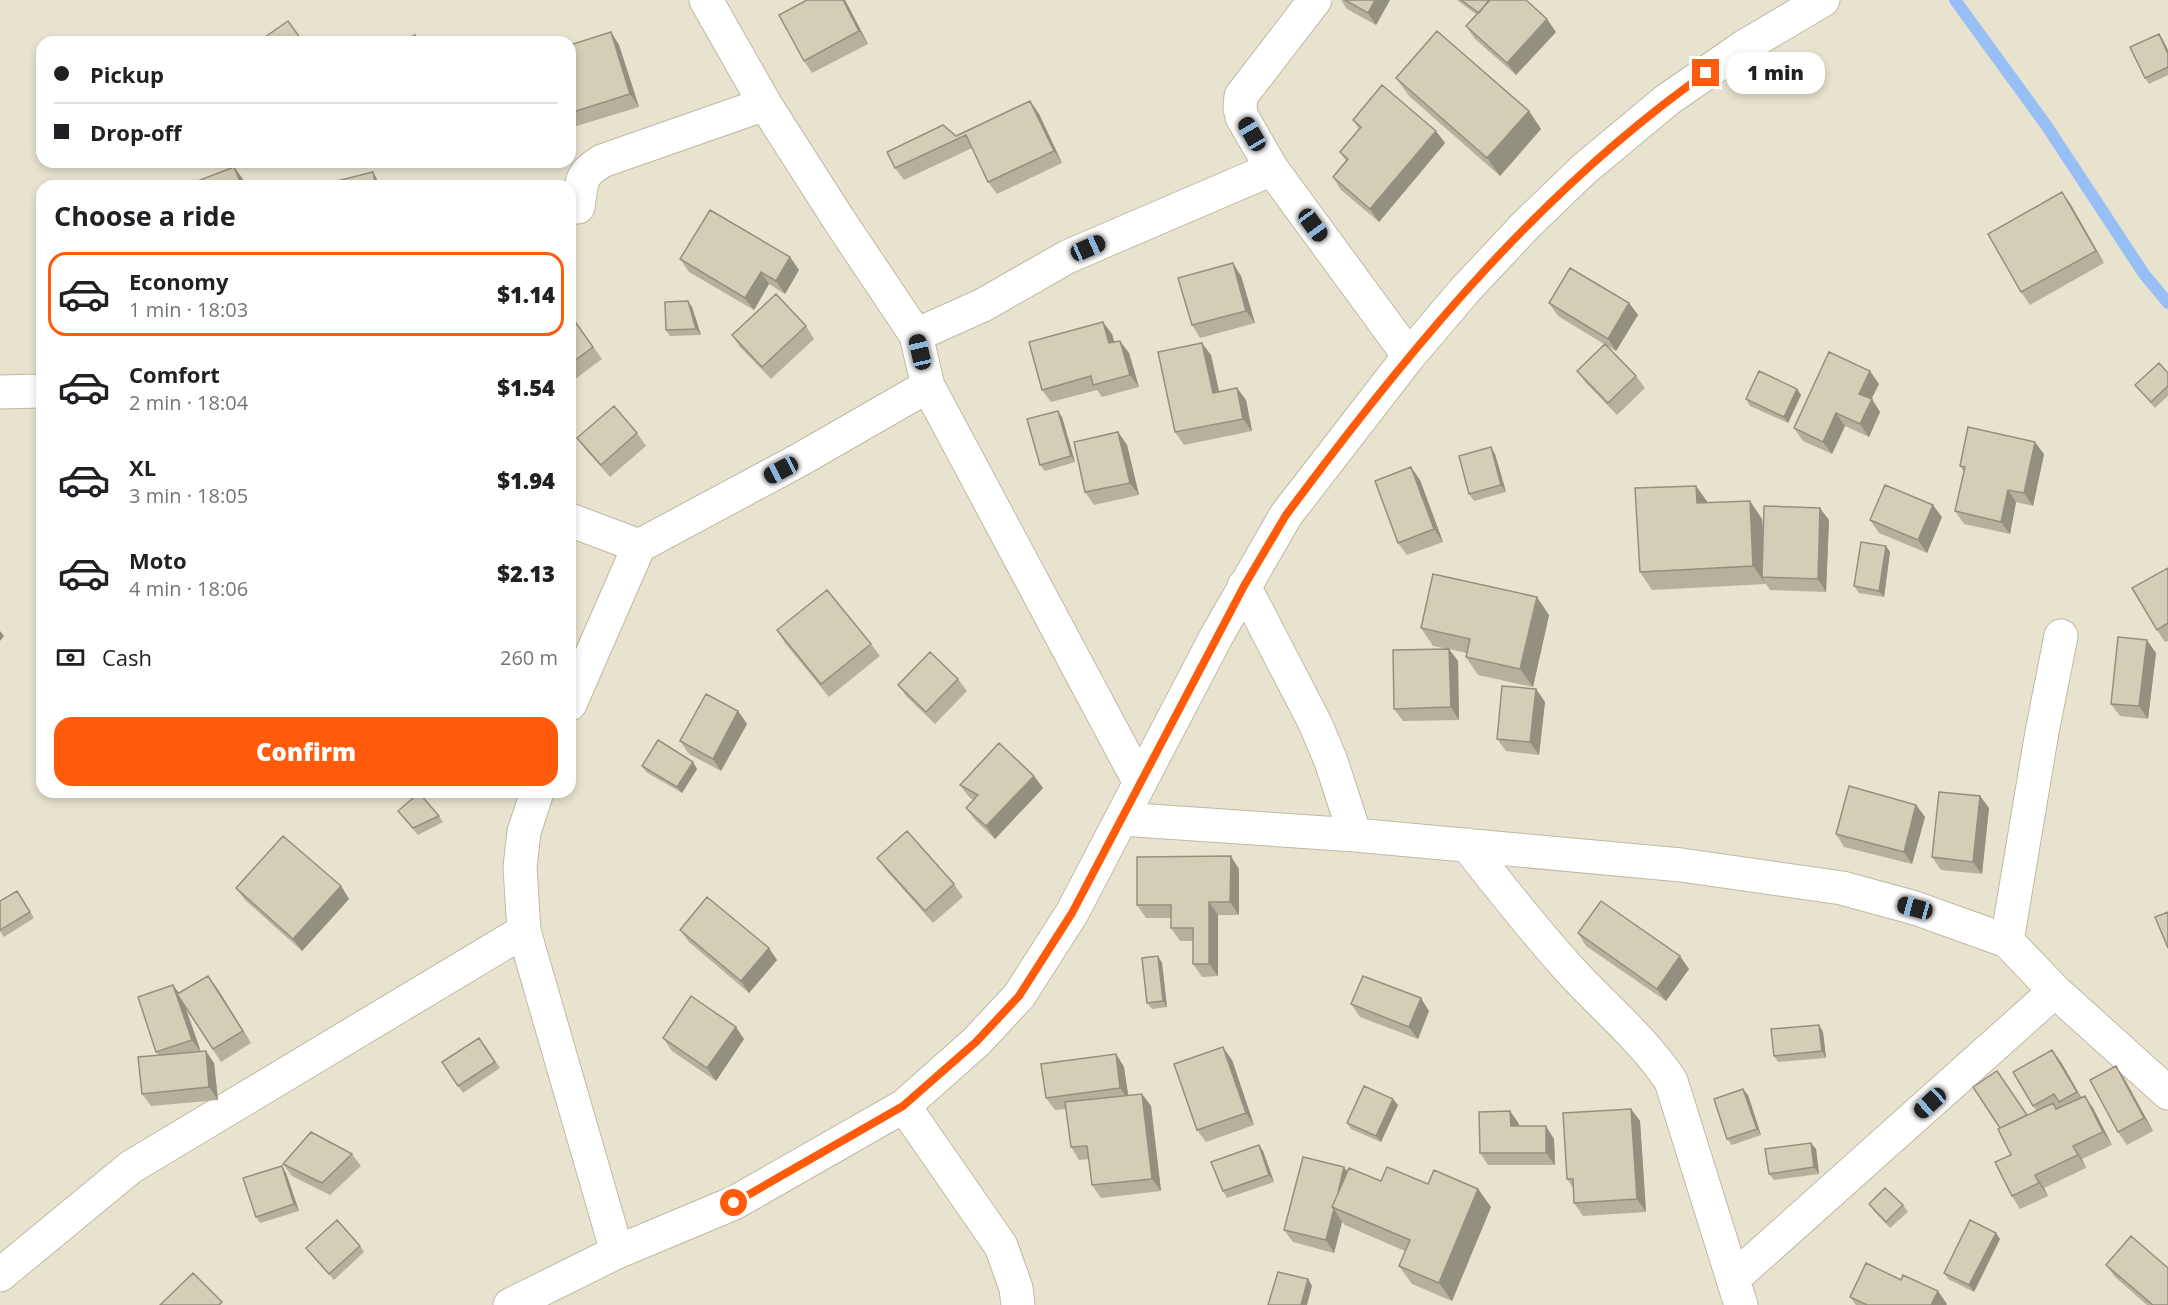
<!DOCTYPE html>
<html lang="en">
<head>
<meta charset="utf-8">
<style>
  :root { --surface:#fff; --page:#f2f2f2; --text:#202124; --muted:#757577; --line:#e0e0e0; --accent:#ff5b0b }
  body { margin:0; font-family:"Open Sans",sans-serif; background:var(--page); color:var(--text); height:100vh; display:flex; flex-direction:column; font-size:22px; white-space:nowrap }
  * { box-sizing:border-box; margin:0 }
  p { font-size:20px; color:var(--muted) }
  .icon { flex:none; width:33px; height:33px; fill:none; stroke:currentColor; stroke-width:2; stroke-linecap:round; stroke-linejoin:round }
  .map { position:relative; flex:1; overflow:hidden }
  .details { position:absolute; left:36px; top:180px; width:540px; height:618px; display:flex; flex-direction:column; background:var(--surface); border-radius:18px; box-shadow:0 3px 9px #0003 }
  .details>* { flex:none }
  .banner { position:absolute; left:36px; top:36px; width:540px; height:132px; border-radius:18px; box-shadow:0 3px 9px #0003; display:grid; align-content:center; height:132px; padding:0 18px; background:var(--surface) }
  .end { position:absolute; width:27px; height:27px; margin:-14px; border:8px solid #ff5b0b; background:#fff; box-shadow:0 0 0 3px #fff }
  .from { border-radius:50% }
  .bubble { position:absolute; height:42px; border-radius:18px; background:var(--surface); box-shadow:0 3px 9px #0003; font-size:20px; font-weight:800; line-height:42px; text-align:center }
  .car { position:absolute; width:18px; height:36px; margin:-18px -9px; border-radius:8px; box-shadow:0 0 4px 2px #0007; background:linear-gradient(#222 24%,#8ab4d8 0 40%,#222 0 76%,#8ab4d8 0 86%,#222 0) }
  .banner b { display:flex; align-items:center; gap:21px; height:57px; font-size:22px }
  .banner b+b { border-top:2px solid var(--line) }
  .banner i { width:15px; height:15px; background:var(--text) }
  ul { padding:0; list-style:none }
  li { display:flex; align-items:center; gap:18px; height:84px; margin:0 12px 9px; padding:0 6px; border:3px solid transparent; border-radius:18px }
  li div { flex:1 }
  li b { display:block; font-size:22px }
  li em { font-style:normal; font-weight:800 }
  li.on { border-color:var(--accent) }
  li>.icon { width:54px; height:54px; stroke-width:1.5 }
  h2 { padding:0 18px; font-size:27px; line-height:72px }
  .pay { display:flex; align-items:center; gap:15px; height:66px; padding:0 18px; font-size:22px }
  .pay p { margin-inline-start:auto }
  .button { display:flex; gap:12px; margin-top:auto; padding:12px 18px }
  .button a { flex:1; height:69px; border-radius:18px; background:var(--accent); color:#fff; font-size:24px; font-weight:800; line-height:69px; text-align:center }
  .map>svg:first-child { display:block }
</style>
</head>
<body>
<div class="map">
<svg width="2168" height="1305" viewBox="0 0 2168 1305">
  <rect width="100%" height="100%" fill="#f2f0e1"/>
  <!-- residential -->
  <path fill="#e7e3cf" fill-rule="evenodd" d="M0,0H2168V1305H0ZM42,42H570V162H42ZM42,186H570V792H42Z"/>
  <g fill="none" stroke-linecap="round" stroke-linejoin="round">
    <!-- stream -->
    <path stroke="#97bef5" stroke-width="12" d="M1955,0L2046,125L2144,274L2168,303"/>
    <defs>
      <path id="minor" d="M706,0L765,104L839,220L916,335L928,386L1140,783
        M1315,0L1241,96L1240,108L1242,117L1272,169L1409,356
        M578,207C582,182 579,175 602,161L765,104
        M916,335L983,305L1067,257L1272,169
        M0,392L42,391
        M570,520L639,546
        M1244,586L1315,723L1331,761L1355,835
        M570,704L639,546L801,459L928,386
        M1121,819L1355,835L1681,865L1842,888L1915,908L2007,941L2055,991L2168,1093
        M1467,845C1500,887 1533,929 1569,969C1602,1005 1644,1040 1671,1081L1741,1305
        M524,931L520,867L524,832L537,792
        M2007,941L2042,732L2061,636
        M904,1106L1001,1246L1016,1288L1018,1305
        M0,1275L131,1167L524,931L617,1252
        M1734,1278L2055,991
        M510,1305L617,1252L734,1203L904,1106L976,1042L1019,996L1072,913L1216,637L1286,515L1409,356L1465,290L1525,226L1583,170L1667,100L1745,46L1823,0"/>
    </defs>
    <!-- minor casing -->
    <use href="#minor" stroke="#bebaa4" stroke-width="35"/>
    <!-- minor -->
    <use href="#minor" stroke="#fff" stroke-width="33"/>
  </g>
  <!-- wall -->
  <path fill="#b6b19d" d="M845,0L868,44L812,73L804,61Z
    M1341,0H1390L1376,25L1347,9Z
    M1457,0H1526L1556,32L1516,75L1475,39L1466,26L1477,15Z
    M611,32L619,45L639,107L570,128V45Z
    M2159,34L2163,40L2168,50V75L2149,84L2145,78Z
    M1396,78L1529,111L1541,129L1500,176L1409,96Z
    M1030,101L1039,114L1062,163L997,194L988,182L972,148L904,180L895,168L956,136Z
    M1353,120L1436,131L1445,143L1379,222L1341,190L1333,177L1346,161L1340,152L1359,129Z
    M2062,192L2071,205L2104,263L2030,305L2021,292Z
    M790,257L799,270L785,294L769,284L754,310L689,272L680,259Z
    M1241,276L1255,323L1200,338L1192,325Z
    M1549,303H1629L1638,315L1616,351L1607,346L1636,376L1645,388L1617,415L1586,383L1577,371L1604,344L1558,316Z
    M692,307L701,335L670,336L666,330Z
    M571,316L602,359L570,383V317Z
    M806,326L814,339L771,379L740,347L732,335Z
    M1112,334L1114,342L1120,341L1129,353L1139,387L1102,397L1097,390L1051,402L1042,390Z
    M1211,355L1219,392L1237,388L1246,400L1252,431L1184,445L1175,432Z
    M2168,373V396L2155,408L2135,385Z
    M1879,384L1871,399L1880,412L1869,437L1845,426L1832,454L1803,441L1794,428Z
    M1797,389L1801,395L1788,423L1750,406L1746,399Z
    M1058,411L1062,417L1075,462L1045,471L1040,465Z
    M1118,432L1127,445L1139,495L1094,505L1085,492Z
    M637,433L646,446L610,477L586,450L577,438Z
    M1495,454L1506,492L1474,501L1469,494Z
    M2044,454L2033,506L2016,502L2010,534L1964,524L1955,511L1964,472L1960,466Z
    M1420,480L1443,542L1407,555L1398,543Z
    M1750,501L1762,519L1763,528L1829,520L1826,592L1770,590L1766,584L1652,590L1640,572L1708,503Z
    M1942,517L1927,553L1879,533L1870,520Z
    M1886,546L1890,552L1884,597L1859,593L1854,586Z
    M2168,568V641L2165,642L2157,630Z
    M1549,615L1533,687L1478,675L1466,657V653L1449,649L1458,661L1459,720L1403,721L1394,709L1448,649L1433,646L1421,628Z
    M777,630L871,644L880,656L829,697L785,643Z
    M2156,653L2148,719L2120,716L2111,704Z
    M958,679L967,691L935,724L907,697L898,685Z
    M1536,689L1545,702L1539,755L1506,751L1497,739Z
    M738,711L747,724L721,771L689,754L680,741Z
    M693,762L697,769L682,793L646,772L642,766Z
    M1034,776L1043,788L995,839L975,820L966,808L973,800L969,797L960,785Z
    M1980,796L1989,808L1982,874L1941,870L1932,857Z
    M1916,805L1925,817L1912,864L1844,847L1836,834Z
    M398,811L439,816L443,822L418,835Z
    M877,858L954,884L963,897L933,923L886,870Z
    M1239,869V915H1218V976L1202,977L1193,964V941H1180L1171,928V918H1146L1137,905Z
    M341,886L349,899L302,951L245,900L236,888Z
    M17,891L34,918L4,937L0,931V901Z
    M680,930L777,960L749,993L689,942Z
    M1578,933L1689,969L1666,1001L1586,946Z
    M1158,956L1162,963L1167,1007L1152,1009L1147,1003Z
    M173,985L179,994L217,988L251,1043L221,1062L184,1005L200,1051L214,1063L218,1100L151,1106L142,1094L159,1055L156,1052Z
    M1351,1004L1429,1011L1418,1039L1360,1017Z
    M1819,1025L1823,1032L1826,1058L1778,1062L1774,1056Z
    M479,1038L500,1068L463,1093L442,1062Z
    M663,1038L744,1039L716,1081L672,1051Z
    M1116,1054L1124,1067L1128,1095L1142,1094L1151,1106L1161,1191L1101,1198L1092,1185L1089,1159L1079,1160L1071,1147L1066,1109L1055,1110L1046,1098Z
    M1232,1060L1254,1125L1206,1142L1197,1130Z
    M2061,1062L2081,1097L2093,1108L2112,1145L2082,1159L2086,1168L2044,1188L2048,1196L2020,1209L2012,1196L2011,1155L2027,1115L2037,1111L2033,1106Z
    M2124,1078L2153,1131L2127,1145L2118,1132Z
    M1748,1095L1761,1135L1732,1145L1727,1139Z
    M1398,1105L1381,1142L1351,1129L1347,1123Z
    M1631,1109L1640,1121L1646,1212L1583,1216L1574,1203L1573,1188L1567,1179Z
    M1510,1111L1519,1124V1126L1554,1139L1555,1165H1488L1480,1153Z
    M1811,1143L1816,1149L1819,1174L1774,1180L1769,1174Z
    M1259,1145L1263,1151L1274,1182L1227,1198L1223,1191Z
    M352,1154L361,1166L330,1195L292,1176L283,1164Z
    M282,1166L286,1173L299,1211L260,1223L256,1217Z
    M1347,1171L1381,1181L1478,1189L1491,1207L1452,1301L1412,1284L1399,1266L1405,1251L1345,1225L1342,1222L1334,1253L1293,1242L1284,1230Z
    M1869,1204L1903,1205L1908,1212L1890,1228L1873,1210Z
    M1996,1233L2000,1239L1974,1292L1948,1279L1944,1273Z
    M360,1246L364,1252L334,1280L311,1254L306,1248Z
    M2106,1265L2168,1305H2147L2115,1277Z
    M1901,1280L1947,1304L1946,1305H1856L1850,1297Z"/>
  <!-- shaded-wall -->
  <path fill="#94907f" d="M843,0H845L868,44L859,31Z
    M1375,0H1390L1376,25L1368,13Z
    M1547,19L1556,32L1516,75L1507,63Z
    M611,32L619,45L639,107L630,94Z
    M2159,34L2163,40L2168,50V54Z
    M1030,101L1039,114L1062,163L1054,151Z
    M1529,111L1541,129L1500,176L1487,158Z
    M1436,131L1445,143L1379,222L1370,209Z
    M234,167L243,179L246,186H242Z
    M373,172L377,179L379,186H376Z
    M2062,192L2071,205L2104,263L2096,251Z
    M790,257L799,270L785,294L776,281Z
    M1233,263L1241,276L1255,323L1246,311Z
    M761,272L769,284L754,310L745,298Z
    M688,301L692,307L701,335L696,329Z
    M1629,303L1638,315L1616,351L1608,339Z
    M1103,322L1112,334L1118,356L1109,343Z
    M1120,341L1129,353L1139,387L1130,375Z
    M1202,343L1211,355L1222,405L1213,393Z
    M1870,371L1879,384L1868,406L1859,394Z
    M1237,388L1246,400L1252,431L1243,419Z
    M1797,389L1801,395L1788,423L1784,417Z
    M1872,399L1880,412L1869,437L1860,424Z
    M1058,411L1062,417L1075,462L1071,456Z
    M1836,413L1845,426L1832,454L1823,442Z
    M1118,432L1127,445L1139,495L1130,483Z
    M2035,442L2044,454L2033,506L2024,493Z
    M1491,447L1495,454L1506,492L1501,485Z
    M1411,467L1420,480L1443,542L1434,529Z
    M1696,486L1709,504L1697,503Z
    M2008,490L2016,502L2010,534L2001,522Z
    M1750,501L1762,519L1766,578L1762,577L1766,584L1753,566Z
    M1933,505L1942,517L1927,553L1918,540Z
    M1820,508L1829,520L1826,592L1818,579Z
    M1886,546L1890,552L1884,597L1879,591Z
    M1537,597L1549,615L1533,687L1520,669Z
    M0,631L4,636L0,641Z
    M2147,640L2156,653L2148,719L2139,706Z
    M1449,649L1458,661L1459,720L1451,707Z
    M1536,689L1545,702L1539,755L1530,742Z
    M738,711L747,724L721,771L713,759Z
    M693,762L697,769L682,793L677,787Z
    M1034,776L1043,788L995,839L986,826Z
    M1980,796L1989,808L1982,874L1973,862Z
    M1916,805L1925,817L1912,864L1904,852Z
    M1231,856L1239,869V915L1230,902Z
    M341,886L349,899L302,951L293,939Z
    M1209,902L1218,915V976L1209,964Z
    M769,948L777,960L749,993L741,981Z
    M1158,956L1162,963L1167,1007L1163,1001Z
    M1680,956L1689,969L1666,1001L1657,989Z
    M208,976L217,988L251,1043L243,1031Z
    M173,985L182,997L201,1052L192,1040Z
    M1421,998L1429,1011L1418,1039L1409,1027Z
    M1819,1025L1823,1032L1826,1058L1822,1051Z
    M736,1027L744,1039L716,1081L707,1068Z
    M1223,1047L1232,1060L1254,1125L1246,1113Z
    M2052,1050L2061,1062L2085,1104L2077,1092Z
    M206,1051L214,1063L218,1100L209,1087Z
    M1116,1054L1124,1067L1129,1101L1120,1088Z
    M2116,1066L2124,1078L2153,1131L2144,1118Z
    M1743,1089L1748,1095L1761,1135L1757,1129Z
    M1142,1094L1151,1106L1161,1191L1152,1179Z
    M2085,1096L2093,1108L2112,1145L2103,1132Z
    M1393,1099L1398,1105L1381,1142L1376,1136Z
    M1631,1109L1640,1121L1646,1212L1637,1199Z
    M1510,1111L1519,1124V1138L1511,1126Z
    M1546,1126L1554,1139L1555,1165L1546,1153Z
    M1811,1143L1816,1149L1819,1174L1814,1167Z
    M1259,1145L1263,1151L1274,1182L1269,1175Z
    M2073,1146L2082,1159L2086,1168L2078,1155Z
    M282,1166L286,1173L299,1211L294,1204Z
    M1344,1167L1353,1179L1334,1208Z
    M2035,1175L2044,1188L2048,1196L2039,1183Z
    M1478,1189L1491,1207L1452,1301L1439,1283Z
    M1334,1209L1342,1222L1334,1253L1326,1240Z
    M1996,1233L2000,1239L1974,1292L1969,1285Z
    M1308,1279L1312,1286L1307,1305H1301Z
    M1938,1291L1947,1304L1946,1305H1931Z"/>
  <!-- building -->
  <path fill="#d4ceb6" stroke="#94907f" stroke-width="1.5" d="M807,0H843L859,31L804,61L779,15Z
    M1345,0H1375L1368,13Z
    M1461,0H1489L1479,13Z
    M1490,0H1526L1547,19L1507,63L1466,26Z
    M288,21L303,42H258Z
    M1437,31L1529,111L1487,158L1396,78Z
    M611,32L630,94L570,113V45Z
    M2159,34L2168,54V67L2145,78L2130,47Z
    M415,35L418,42H400Z
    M1382,85L1436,131L1370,209L1333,177L1348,159L1340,152L1361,127L1353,120Z
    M1030,101L1054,151L988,182L966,135L895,168L887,152L943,125L956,136Z
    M234,167L242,186H187V185Z
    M373,172L376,186H334L333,182Z
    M2062,192L2096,251L2021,292L1988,234Z
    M710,210L790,257L776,281L761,272L745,298L680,259Z
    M1233,263L1246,311L1192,325L1178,278Z
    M1570,268L1629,303L1608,339L1549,303Z
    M776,294L806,326L762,367L732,335Z
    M688,301L696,329L666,330L665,302Z
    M571,316L593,347L570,364V317Z
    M1103,322L1109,343L1120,341L1130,375L1093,385L1091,376L1042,390L1029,342Z
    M1202,343L1213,393L1237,388L1243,419L1175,432L1158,352Z
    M1605,344L1636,376L1608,403L1577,371Z
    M1829,352L1870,371L1859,394L1872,399L1860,424L1836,413L1823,442L1794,428Z
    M2159,363L2168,373V386L2151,402L2135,385Z
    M1759,371L1797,389L1784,417L1746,399Z
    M614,406L637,433L601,465L577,438Z
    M1058,411L1071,456L1040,465L1027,419Z
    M1968,427L2035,442L2024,493L2008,490L2001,522L1955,511L1965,467L1960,466Z
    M1118,432L1130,483L1085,492L1074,442Z
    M1491,447L1501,485L1469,494L1459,456Z
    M1411,467L1434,529L1398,543L1375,481Z
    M1885,485L1933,505L1918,540L1870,520Z
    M1696,486L1697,503L1750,501L1753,566L1640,572L1635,488Z
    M1764,506L1820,508L1818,579L1762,577Z
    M1861,542L1886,546L1879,591L1854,586Z
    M2168,568V623L2157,630L2132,588Z
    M1433,574L1537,597L1520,669L1466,657L1470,639L1421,628Z
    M827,590L871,644L821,684L777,630Z
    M2118,637L2147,640L2139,706L2111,704Z
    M1449,649L1451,707L1394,709L1393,650Z
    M930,652L958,679L926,712L898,685Z
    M1502,686L1536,689L1530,742L1497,739Z
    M706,694L738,711L713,759L680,741Z
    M658,740L693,762L677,787L642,766Z
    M999,743L1034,776L986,826L966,808L978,795L960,785Z
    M1849,786L1916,805L1904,852L1836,834Z
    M1939,792L1980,796L1973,862L1932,857Z
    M419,793L439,816L413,828L398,811Z
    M907,831L954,884L925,911L877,858Z
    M283,836L341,886L293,939L236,888Z
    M1231,856L1230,902H1209V964H1193V928H1171V905H1137V857Z
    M17,891L30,912L0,930V901Z
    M707,897L769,948L741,981L680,930Z
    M1601,901L1680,956L1657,989L1578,933Z
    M2168,912V948L2155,917Z
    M1158,956L1163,1001L1147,1003L1142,958Z
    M208,976L243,1031L213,1049L177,994Z
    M1363,976L1421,998L1409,1027L1351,1004Z
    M173,985L192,1040L156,1052L138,997Z
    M691,996L736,1027L707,1068L663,1038Z
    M1819,1025L1822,1051L1774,1056L1771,1029Z
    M479,1038L495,1062L458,1086L442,1062Z
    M1223,1047L1246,1113L1197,1130L1174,1064Z
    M2052,1050L2077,1092L2059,1102L2054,1094L2033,1106L2013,1072Z
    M206,1051L209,1087L142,1094L138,1057Z
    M1116,1054L1120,1088L1046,1098L1041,1064Z
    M2116,1066L2144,1118L2118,1132L2090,1080Z
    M1997,1071L2027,1115L2000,1128L1973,1087Z
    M1364,1086L1393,1099L1376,1136L1347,1123Z
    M1743,1089L1757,1129L1727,1139L1714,1099Z
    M1142,1094L1152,1179L1092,1185L1087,1146L1071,1147L1065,1102Z
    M2085,1096L2103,1132L2073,1146L2078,1155L2035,1175L2039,1183L2012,1196L1995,1162L2011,1155L1998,1129L2053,1103L2056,1109Z
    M1631,1109L1637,1199L1574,1203L1573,1179H1567L1563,1113Z
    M1510,1111L1511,1126H1546V1153H1480L1479,1112Z
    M311,1132L352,1154L322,1183L283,1164Z
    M1811,1143L1814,1167L1769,1174L1765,1149Z
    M1259,1145L1269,1175L1223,1191L1211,1162Z
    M1303,1157L1344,1167L1338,1193L1332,1207L1334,1209L1326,1240L1284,1230Z
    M282,1166L294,1204L256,1217L243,1178Z
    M1387,1167L1428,1184L1434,1170L1478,1189L1439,1283L1399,1266L1410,1240L1332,1207L1349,1168L1381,1181Z
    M1885,1188L1903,1205L1886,1222L1869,1204Z
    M337,1220L360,1246L329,1274L306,1248Z
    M1970,1220L1996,1233L1969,1285L1944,1273Z
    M2131,1236L2168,1268V1305H2153L2106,1265Z
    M1866,1263L1901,1280L1903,1275L1938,1291L1931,1305H1867L1850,1297Z
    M1278,1272L1308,1279L1301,1305H1268Z
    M193,1273L222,1302L219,1305H160Z"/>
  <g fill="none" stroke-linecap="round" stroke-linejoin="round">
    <!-- route -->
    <path stroke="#ff5b0b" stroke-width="8" d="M734,1203L903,1106L976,1042L1019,996L1072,913L1244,586L1286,515L1298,499C1416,341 1543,188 1706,73"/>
  </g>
</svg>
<i class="end from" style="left:734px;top:1203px"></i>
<i class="end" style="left:1706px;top:73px"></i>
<div class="bubble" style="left:1726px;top:52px;width:99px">1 min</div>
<i class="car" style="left:1252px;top:134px;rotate:330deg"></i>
<i class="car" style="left:1313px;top:225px;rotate:144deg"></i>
<i class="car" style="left:1088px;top:248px;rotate:66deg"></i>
<i class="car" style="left:920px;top:352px;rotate:347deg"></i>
<i class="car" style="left:781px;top:470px;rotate:242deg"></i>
<i class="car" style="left:1915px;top:908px;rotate:285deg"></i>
<i class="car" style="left:1930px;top:1103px;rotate:228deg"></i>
<div class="banner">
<b><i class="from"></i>Pickup</b>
<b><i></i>Drop-off</b>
</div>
<section class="details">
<h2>Choose a ride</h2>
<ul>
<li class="on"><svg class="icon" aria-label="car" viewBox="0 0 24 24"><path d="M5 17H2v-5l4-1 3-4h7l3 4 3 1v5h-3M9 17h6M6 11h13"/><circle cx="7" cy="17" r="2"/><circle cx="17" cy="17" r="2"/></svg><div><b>Economy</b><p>1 min · 18:03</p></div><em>$1.14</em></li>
<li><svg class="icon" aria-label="car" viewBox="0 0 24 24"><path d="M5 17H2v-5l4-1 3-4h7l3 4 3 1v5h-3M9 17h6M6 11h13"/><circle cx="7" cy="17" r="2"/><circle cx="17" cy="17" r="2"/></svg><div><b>Comfort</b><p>2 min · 18:04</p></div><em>$1.54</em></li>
<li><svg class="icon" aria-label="car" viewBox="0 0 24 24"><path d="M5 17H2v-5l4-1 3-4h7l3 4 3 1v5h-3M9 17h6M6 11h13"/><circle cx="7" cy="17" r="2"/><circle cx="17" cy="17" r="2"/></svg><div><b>XL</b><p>3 min · 18:05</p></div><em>$1.94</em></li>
<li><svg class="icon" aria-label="car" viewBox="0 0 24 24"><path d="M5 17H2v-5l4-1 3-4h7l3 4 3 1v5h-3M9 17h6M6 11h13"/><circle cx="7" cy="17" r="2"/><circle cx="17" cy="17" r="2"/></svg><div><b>Moto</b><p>4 min · 18:06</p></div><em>$2.13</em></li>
</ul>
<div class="pay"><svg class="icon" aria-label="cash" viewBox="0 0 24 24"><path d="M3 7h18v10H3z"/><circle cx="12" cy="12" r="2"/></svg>Cash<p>260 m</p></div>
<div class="button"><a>Confirm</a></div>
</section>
</div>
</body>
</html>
